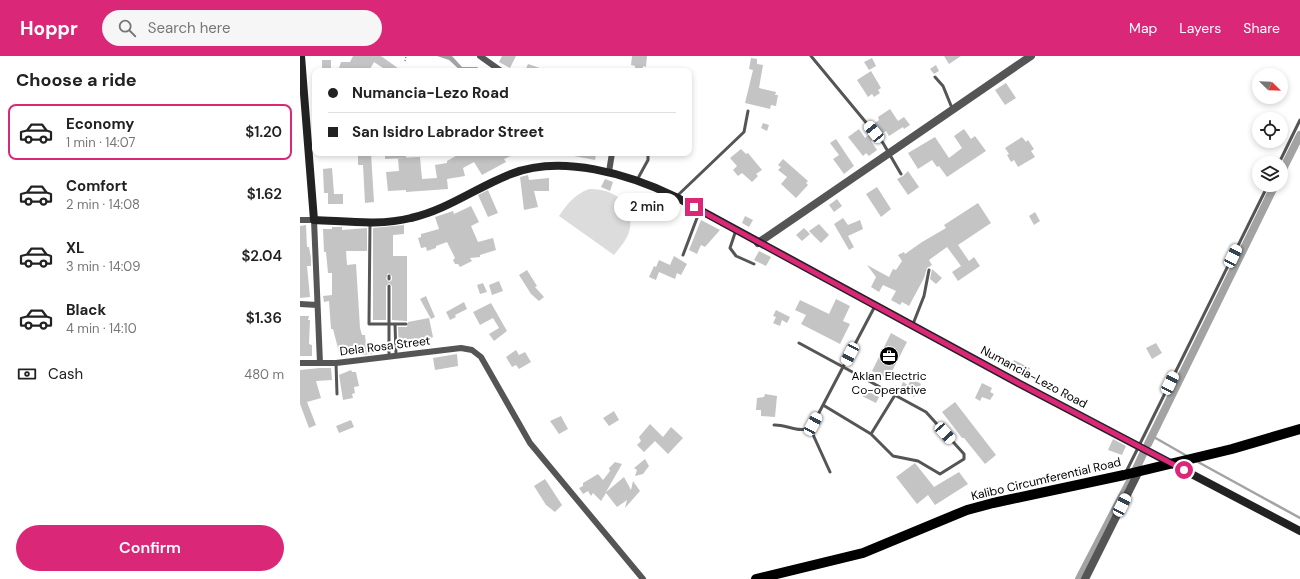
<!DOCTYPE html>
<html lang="en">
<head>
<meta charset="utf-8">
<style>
  :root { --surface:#fff; --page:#f6f6f6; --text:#222; --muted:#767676; --line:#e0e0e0; --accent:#db2777 }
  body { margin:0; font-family:"DM Sans",sans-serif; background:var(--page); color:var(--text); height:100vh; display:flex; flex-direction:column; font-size:15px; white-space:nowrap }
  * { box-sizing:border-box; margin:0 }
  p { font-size:13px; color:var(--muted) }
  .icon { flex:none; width:22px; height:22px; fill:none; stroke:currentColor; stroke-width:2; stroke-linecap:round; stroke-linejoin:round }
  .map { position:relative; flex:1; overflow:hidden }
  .drawer { display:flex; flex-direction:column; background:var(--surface); width:300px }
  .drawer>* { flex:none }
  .banner { position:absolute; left:12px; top:12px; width:380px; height:88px; border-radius:8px; box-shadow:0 2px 6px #0003; display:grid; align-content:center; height:88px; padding:0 16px; background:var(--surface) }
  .needle { width:26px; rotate:113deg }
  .buttons { position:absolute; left:952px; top:12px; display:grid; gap:8px }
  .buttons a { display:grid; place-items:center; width:36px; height:36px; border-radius:50%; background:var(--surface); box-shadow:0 2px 6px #0003; font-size:20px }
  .end { position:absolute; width:18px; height:18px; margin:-9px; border:5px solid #db2777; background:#fff; box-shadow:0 0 0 2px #fff }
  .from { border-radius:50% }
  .bubble { position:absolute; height:28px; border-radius:14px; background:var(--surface); box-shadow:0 2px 6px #0003; font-size:13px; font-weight:600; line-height:28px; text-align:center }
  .car { position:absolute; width:12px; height:24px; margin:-12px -6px; border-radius:5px; box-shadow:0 0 3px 1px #0007; background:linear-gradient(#fff 24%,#345 0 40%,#fff 0 76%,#345 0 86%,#fff 0) }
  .banner b { display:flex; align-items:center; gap:14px; height:38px; font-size:15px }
  .banner b+b { border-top:1px solid var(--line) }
  .banner i { width:10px; height:10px; background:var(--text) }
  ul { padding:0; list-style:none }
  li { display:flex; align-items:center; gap:12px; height:56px; margin:0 8px 6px; padding:0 8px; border:2px solid transparent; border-radius:8px }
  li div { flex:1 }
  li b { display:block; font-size:15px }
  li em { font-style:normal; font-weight:600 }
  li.current { border-color:var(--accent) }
  li>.icon { width:36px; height:36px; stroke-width:1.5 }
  h2 { padding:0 16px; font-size:18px; line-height:48px }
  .pay { display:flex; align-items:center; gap:10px; height:44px; padding:0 16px; font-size:15px }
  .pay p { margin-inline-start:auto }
  .action { display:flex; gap:8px; margin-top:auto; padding:8px 16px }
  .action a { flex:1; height:46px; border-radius:24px; background:var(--accent); color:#fff; font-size:16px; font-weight:600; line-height:46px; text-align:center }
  header { display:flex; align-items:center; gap:24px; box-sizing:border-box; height:56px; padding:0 20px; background:var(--accent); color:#fff }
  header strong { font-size:19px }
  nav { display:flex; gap:22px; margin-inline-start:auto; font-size:14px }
  .search { width:280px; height:36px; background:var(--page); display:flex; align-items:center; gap:10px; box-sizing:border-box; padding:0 14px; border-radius:22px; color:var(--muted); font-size:15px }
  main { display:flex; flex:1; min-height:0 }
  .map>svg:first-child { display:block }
</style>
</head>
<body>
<header>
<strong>Hoppr</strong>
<div class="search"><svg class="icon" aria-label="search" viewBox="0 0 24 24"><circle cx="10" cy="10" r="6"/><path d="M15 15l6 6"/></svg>Search here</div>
<nav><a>Map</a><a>Layers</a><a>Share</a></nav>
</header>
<main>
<section class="drawer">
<h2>Choose a ride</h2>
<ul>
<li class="current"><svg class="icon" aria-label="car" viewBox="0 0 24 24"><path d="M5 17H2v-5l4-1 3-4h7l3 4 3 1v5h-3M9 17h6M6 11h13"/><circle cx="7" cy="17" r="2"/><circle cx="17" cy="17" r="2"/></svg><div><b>Economy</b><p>1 min · 14:07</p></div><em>$1.20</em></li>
<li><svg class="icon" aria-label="car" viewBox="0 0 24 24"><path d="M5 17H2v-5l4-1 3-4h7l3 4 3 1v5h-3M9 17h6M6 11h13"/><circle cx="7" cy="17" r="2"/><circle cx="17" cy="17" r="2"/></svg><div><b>Comfort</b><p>2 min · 14:08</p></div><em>$1.62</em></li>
<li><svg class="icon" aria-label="car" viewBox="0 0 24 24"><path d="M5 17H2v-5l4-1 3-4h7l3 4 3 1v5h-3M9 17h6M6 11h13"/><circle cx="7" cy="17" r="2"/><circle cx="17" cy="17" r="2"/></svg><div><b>XL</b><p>3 min · 14:09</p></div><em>$2.04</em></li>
<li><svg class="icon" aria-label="car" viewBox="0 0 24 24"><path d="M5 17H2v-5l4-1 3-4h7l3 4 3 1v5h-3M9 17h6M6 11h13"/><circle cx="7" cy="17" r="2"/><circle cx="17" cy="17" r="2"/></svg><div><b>Black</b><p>4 min · 14:10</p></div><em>$1.36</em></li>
</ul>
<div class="pay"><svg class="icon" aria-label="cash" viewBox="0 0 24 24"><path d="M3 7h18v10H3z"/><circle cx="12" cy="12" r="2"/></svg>Cash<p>480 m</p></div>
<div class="action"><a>Confirm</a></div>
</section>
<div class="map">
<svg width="1000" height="523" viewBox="0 0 1000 523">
  <rect width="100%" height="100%" fill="#fff"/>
  <!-- green -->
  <path fill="#dcdcdc" d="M289,133C312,132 334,146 330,172C328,183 320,191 314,199L259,160C268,147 274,139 289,133Z"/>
  <!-- water -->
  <path fill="#a3a3a3" d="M137,0H152L162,11H177L182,15H161L149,4Z"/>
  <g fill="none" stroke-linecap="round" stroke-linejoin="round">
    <!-- stream -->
    <path stroke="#a3a3a3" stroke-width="2.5" d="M852,380L887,400
      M898,406L1000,462"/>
    <!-- canal -->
    <path stroke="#a3a3a3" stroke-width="8" d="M981,117L1000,79
      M848,388L975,129
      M836,413L843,398
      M779,523L830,425"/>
  </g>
  <!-- building -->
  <path fill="#c4c4c4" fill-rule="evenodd" d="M53,0H81L102,15H83V12L74,6L69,15H38L41,6H50Z
    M202,0H216L210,12L199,6Z
    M332,0H347L346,11L343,10L342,15H335V10L331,9Z
    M644,0H661L649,8Z
    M451,2L457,3V8L463,9L459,32L476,36L475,39H478L476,50L471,49L470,53L445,47L453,14L449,13Z
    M572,2L576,10L569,14L564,6Z
    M22,4H31V14H22Z
    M228,8L246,14V15H225Z
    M636,9L639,15L634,18L630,13Z
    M571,15L581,32L578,34L580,37L574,41L572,38L568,41L557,24Z
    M706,27L716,42L705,49L695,34Z
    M590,53L598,65L604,61L610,69L604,73L603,71L589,80L586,75L580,79L572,69L579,64L578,61Z
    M463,67L469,69L467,75L461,72Z
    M559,73L565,82L571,77L575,82L571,85L577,94L569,100L566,97L563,100L548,81Z
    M664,73L671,83L675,80L686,95L647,121L639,110L637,111L632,104L618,113L608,97L635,81L649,102L662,92L654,80Z
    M722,81L726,86L728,84L734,93L731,95L735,101L718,111L714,104L711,106L707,99L709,98L705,92Z
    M536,83L554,110L544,118L533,103L539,99L530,87Z
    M441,93L446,98L448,97L462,114L456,118L458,120L452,126L442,117L438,120L433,114L437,110L430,102Z
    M62,97H71L74,146L65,147L63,109H58V99H62Z
    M85,97H105L106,102L85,103Z
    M161,97H217L204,103L206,106L182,119L174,106L163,112L165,120L147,123L148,133L106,136V134L88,135L86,116L99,115L98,102L120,101L122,123L137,122L135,109L147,107V105Z
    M274,97H290L296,98L295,104L274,100Z
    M483,103L508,125L506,127L508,129L496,142L481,128L487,121L478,114L481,111L478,109Z
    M32,112L34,138H43V148H28V137H24L23,113Z
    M608,115L619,131L608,139L597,123L603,120Z
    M228,119L229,124L249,122V135H234L238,151L224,154L220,121Z
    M305,123L313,126L310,135L301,131Z
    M577,131L591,153L581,161L566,138Z
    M188,134L198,157L188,161L178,139Z
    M537,143L542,150L534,156L529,149Z
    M678,147L691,167L658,189L669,205L674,201L680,210L658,225L652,216L661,210L647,191L629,204L632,209L627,212L624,222L609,250L602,246L600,249L591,244L596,235L583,229L579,236L571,231L576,221L567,209L589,221L593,213L596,214L602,205L598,199L604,196L605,198L622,186L646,172L644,169Z
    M171,150L179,166L171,170L178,186L193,182L196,194L180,199V201L170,202L172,205L160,211L158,208H155L153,204L155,202L147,186L136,190V192L127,195L126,191L121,192L118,182L121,181V178L139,173L135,161L153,155L154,158Z
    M735,156L740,165L734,169L729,160Z
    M445,160L453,164L449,171L442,167Z
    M543,162L548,169L560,164L563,173L548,180L554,191L549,194L534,168Z
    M401,164L420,174L405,191L401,189L397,198L389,194Z
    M519,168L529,179L521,187L509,175Z
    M6,169L7,191H9L11,202V210H7L10,241L0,242V170Z
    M104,169V178L93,179V200H107V265L92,264V230L89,227L86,230V264H73V172ZM88,217L92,220V224L89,226L86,223Z
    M32,171H42V174L67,172V195H46L47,209L56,208L60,272L62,279H65L66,289H71L72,298L60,299V296L45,297V300H40L33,273H31L29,245L24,246L23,240L32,239V217H28L26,196H24L23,173H32Z
    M504,172L510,178L502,185L496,179Z
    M459,195L471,201L466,210L454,204Z
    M374,200L387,208L381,219L377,217L375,223L359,216L356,224L349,221L354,210L356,211L359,204L370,209Z
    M632,213L642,222L636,228L630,223Z
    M227,214L237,230L235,231L244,241L239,245L231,238L219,219Z
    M199,225L203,235L192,239L189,229Z
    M183,227L187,236L180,238L177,229Z
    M126,240L135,261L131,263L120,243Z
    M536,243L550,250L543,265L550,268L540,288L501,268L506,259L495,254L500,244L529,258Z
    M164,246L167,253L155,259L156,261L150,264L146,256Z
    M191,247L207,275L194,285L189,278L199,272L193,262L180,269L173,256Z
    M476,254L490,261L487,267L482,264L480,270L473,267L476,261L473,260Z
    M0,260H9L8,264H10L9,288L12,289V300H0Z
    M129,262L133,281L125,285L126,290L99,292L98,271H107L108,266Z
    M591,277L607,286L588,323L572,315Z
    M856,287L862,297L852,303L846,292Z
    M216,294L219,299L225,296L231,306L219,313L216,309L212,311L206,301Z
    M157,298L158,310L135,314L133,302Z
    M714,304L730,312L726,320L710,312Z
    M20,312H31L32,324L16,325L21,342L7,346L16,369L9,372L0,348V314Z
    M51,314L52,316H56L59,330L54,331L55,337L52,338L53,342L43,344L39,319Z
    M612,322L621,328L614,341L600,333L603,326L608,329Z
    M682,327L692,332L690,336L694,338L690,344L682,341L680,345L675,342Z
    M565,334L579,341L576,347L562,340Z
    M465,338L477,340L475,361L461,360V354H456L457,342L464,341Z
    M655,346L696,399L685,408L664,382H662L642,356Z
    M314,355L319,364L309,370L303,362Z
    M261,360L268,373L259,378L250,365Z
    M51,364L54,371L39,377L36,370Z
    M350,368L363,381L371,371L383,382L368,398L355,385L344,396L337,389L341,385L339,381Z
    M813,383L826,390L822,399L808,394Z
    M345,403L349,410L343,418L335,420L337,414L334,412Z
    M315,406L322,408L306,436L324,421L331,434L333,425L340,435L325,452L327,444L317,451L306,437L301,445L293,437L291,440L288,435L283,438L279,432L283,430V427L298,418L303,424L310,415L309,412Z
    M615,407L634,431L659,416L668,428L635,449L628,439L617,448L596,421Z
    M245,423L262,449L255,456L246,449L234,430Z"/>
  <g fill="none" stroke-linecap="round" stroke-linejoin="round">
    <!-- path -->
    <path stroke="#777" stroke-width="1.5" stroke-dasharray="1 2" stroke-linecap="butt" d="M105,5L106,0"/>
    <!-- service -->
    <path stroke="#555" stroke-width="3" d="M511,0L583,87L601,118
      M635,21L643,30L652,52
      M979,107L1000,64
      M337,124L348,104V97
      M377,140L444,76L448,55
      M70,167L69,268H106
      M436,174L430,192L436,200L454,208
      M383,199L400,154
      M89,220V223
      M95,268L96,299
      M613,268L624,240L629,214
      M499,287L626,356L664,398V403L640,418L618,405L593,400L571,378L523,349
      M89,300V230
      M36,307L37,338
      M474,369C486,368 502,379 512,370L575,250
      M510,372L530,416
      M571,378L595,339
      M826,416L968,129"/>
    <!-- minor -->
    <path stroke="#555" stroke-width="6" d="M180,0L201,15
      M309,116L312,97
      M0,164H14L20,307
      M0,248L17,249
      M0,307H36L161,292L172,294L181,301L230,387L343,523"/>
    <!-- tertiary -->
    <path stroke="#555" stroke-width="8" d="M458,187L731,0
      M785,523L839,415"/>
    <!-- secondary -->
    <path stroke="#222" stroke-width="8" d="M1,0L14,164C45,165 80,170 111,162C147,154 177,131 211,118C261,98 329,118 376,141L720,328L1000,475"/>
    <!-- primary -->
    <path stroke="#000" stroke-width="10" d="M456,523L563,497L667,454L693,447L824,419L932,393L1000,373"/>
  </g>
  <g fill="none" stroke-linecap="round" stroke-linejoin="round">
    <!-- route -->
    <path stroke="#db2777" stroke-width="5" d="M394,151L720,328L884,414"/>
  </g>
  <!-- icons -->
  <defs>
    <symbol id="office-disc" viewBox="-11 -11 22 22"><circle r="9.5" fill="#000" stroke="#fff"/><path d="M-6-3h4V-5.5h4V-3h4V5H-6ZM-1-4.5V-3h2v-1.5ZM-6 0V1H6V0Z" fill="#fff"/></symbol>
  </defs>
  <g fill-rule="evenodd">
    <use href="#office-disc" x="578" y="289" width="22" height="22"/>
  </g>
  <g text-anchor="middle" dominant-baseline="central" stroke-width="4" stroke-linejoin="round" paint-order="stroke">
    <!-- street labels -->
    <g font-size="12" fill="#000" stroke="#fff">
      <text transform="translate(85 290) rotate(-7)">Dela Rosa Street</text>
      <text transform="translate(734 321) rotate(28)">Numancia-Lezo Road</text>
      <text transform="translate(746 423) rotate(-13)">Kalibo Circumferential Road</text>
    </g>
    <!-- poi labels -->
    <g font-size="12" fill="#000" stroke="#fff">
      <text x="589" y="320">Aklan Electric<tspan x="589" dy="14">Co-operative</tspan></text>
    </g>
  </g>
</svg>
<div class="buttons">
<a><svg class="needle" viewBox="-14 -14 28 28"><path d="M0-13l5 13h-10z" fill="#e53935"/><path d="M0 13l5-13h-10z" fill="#767676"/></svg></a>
<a><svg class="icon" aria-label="locate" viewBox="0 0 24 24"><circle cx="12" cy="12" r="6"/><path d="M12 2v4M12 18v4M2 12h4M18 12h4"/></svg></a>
<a><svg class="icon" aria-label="layers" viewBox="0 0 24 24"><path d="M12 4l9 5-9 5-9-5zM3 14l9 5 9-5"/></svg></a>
</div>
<i class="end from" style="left:884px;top:414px"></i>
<i class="end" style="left:394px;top:151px"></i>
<div class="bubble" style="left:314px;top:137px;width:66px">2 min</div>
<i class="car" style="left:574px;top:76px;rotate:321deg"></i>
<i class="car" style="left:933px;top:200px;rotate:26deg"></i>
<i class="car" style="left:550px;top:298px;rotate:207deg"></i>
<i class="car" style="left:870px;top:327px;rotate:26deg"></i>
<i class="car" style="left:513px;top:368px;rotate:28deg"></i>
<i class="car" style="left:645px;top:377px;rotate:138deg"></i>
<i class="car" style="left:822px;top:449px;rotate:27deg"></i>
<div class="banner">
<b><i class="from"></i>Numancia-Lezo Road</b>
<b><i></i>San Isidro Labrador Street</b>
</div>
</div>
</main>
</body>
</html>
